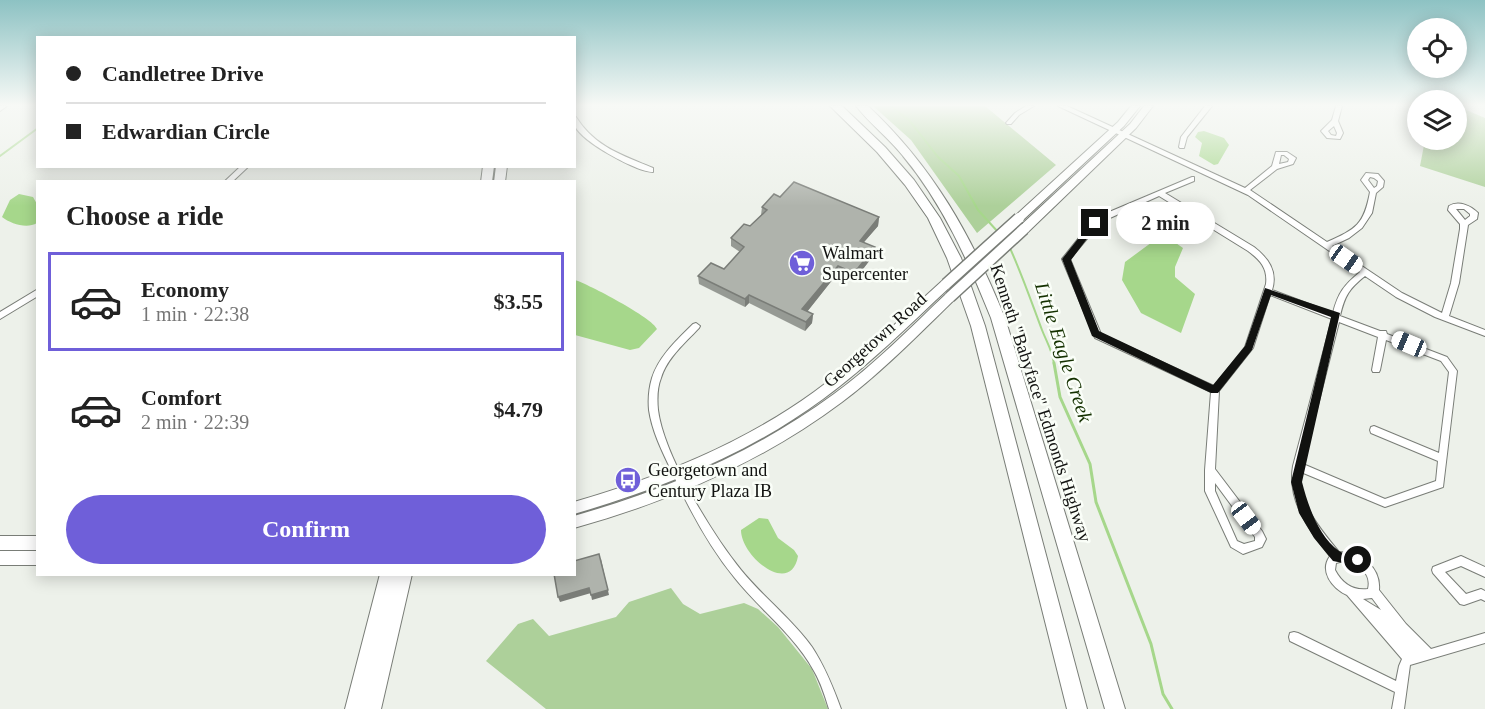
<!DOCTYPE html>
<html lang="en">
<head>
<meta charset="utf-8">
<style>
  :root { --surface:#fff; --page:#f2f2f2; --text:#222; --muted:#767676; --line:#e0e0e0; --accent:#6f5fd9 }
  body { margin:0; font-family:Georgia,serif; background:var(--page); color:var(--text); height:100vh; display:flex; flex-direction:column; font-size:22px; white-space:nowrap }
  * { box-sizing:border-box; margin:0 }
  p { font-size:20px; color:var(--muted) }
  .icon { flex:none; width:33px; height:33px; fill:none; stroke:currentColor; stroke-width:2; stroke-linecap:round; stroke-linejoin:round }
  .map { position:relative; flex:1; overflow:hidden }
  .side { position:absolute; left:36px; top:180px; width:540px; height:396px; display:flex; flex-direction:column; background:var(--surface); border-radius:0px; box-shadow:0 3px 15px #0003 }
  .side>* { flex:none }
  .top-card { position:absolute; left:36px; top:36px; width:540px; height:132px; border-radius:0px; box-shadow:0 3px 15px #0003; display:grid; align-content:center; height:132px; padding:0 30px; background:var(--surface) }
  .buttons { position:absolute; left:1407px; top:18px; display:grid; gap:12px }
  .buttons a { display:grid; place-items:center; width:60px; height:60px; border-radius:50%; background:var(--surface); box-shadow:0 3px 15px #0003; font-size:30px }
  .end { position:absolute; width:27px; height:27px; margin:-14px; border:8px solid #111210; background:#fff; box-shadow:0 0 0 3px #fff }
  .from { border-radius:50% }
  .bubble { position:absolute; height:42px; border-radius:21px; background:var(--surface); box-shadow:0 3px 15px #0003; font-size:20px; font-weight:700; line-height:42px; text-align:center }
  .car { position:absolute; width:18px; height:36px; margin:-18px -9px; border-radius:8px; box-shadow:0 0 4px 2px #0007; background:linear-gradient(#fff 24%,#345 0 40%,#fff 0 76%,#345 0 86%,#fff 0) }
  .top-card b { display:flex; align-items:center; gap:21px; height:57px; font-size:22px }
  .top-card b+b { border-top:2px solid var(--line) }
  .top-card i { width:15px; height:15px; background:var(--text) }
  ul { padding:0; list-style:none }
  li { display:flex; align-items:center; gap:18px; height:99px; margin:0 12px 9px; padding:0 18px; border:3px solid transparent; border-radius:0px }
  li div { flex:1 }
  li b { display:block; font-size:22px }
  li em { font-style:normal; font-weight:700 }
  li.current { border-color:var(--accent) }
  li>.icon { width:54px; height:54px; stroke-width:1.5 }
  h2 { padding:0 30px; font-size:27px; line-height:72px }
  .button { display:flex; gap:12px; margin-top:auto; padding:12px 30px }
  .button a { flex:1; height:69px; border-radius:36px; background:var(--accent); color:#fff; font-size:24px; font-weight:700; line-height:69px; text-align:center }
  .map>svg:first-child { display:block }
</style>
</head>
<body>
<div class="map">
<svg width="1485" height="709" viewBox="0 0 1485 709">
  <rect width="100%" height="100%" fill="#edf1ea"/>
  <!-- green -->
  <path fill="#add09a" d="M873,106H985L1056,165L977,233L911,140Z
    M1457,106L1485,118V187L1420,166L1425,140H1456Z
    M671,588L683,604L700,614L744,603L758,609L778,627L812,669L828,709H546L486,661L518,624L533,619L549,636L616,617L629,602Z"/>
  <!-- water -->
  <path fill="#a6d78b" d="M1204,131L1224,138L1229,145L1218,164L1214,165L1199,156L1202,143L1195,137L1198,132Z
    M19,194L33,197L37,204V223C27,229 11,224 2,217L10,200Z
    M1163,234L1183,248L1175,267V277L1195,294L1181,333L1141,313L1122,280L1125,262Z
    M575,280C588,284 653,318 657,329L639,348L630,350L575,335Z
    M759,518L768,519L778,538L794,550L798,556C791,597 741,557 741,530Z"/>
  <g fill="none" stroke-linecap="round" stroke-linejoin="round">
    <!-- stream-far1 -->
    <path stroke="#a6d78b" stroke-width="2" d="M890,106L909,120L938,157L959,176L978,210L998,232
      M0,156L38,128
      M1009,246C1022,274 1031,301 1042,330C1047,343 1053,351 1054,365"/>
    <!-- stream -->
    <path stroke="#a6d78b" stroke-width="3" d="M1054,363L1060,397L1090,464L1096,502L1151,644L1163,694L1172,709"/>
    <defs>
      <path id="street" d="M0,106H7L0,111Z
        M1026,106H1034L1019,115L1011,124H1007L1006,123L1015,113Z
        M1058,106H1067L1245,188L1272,166L1276,152H1287L1296,158L1293,164L1277,169L1250,190L1327,242C1356,229 1364,225 1370,192L1361,180L1366,173L1378,174L1384,181L1383,187L1376,193L1372,213L1362,228L1349,238L1332,246L1402,293L1442,313L1451,283L1460,229V224L1448,210L1449,206C1459,200 1471,206 1478,213L1477,219L1468,225L1459,283L1449,316L1485,330V336L1435,317L1396,297L1365,276C1349,289 1345,295 1340,316L1380,331H1386L1387,334L1447,357L1457,371L1443,487L1385,507L1301,472C1297,503 1321,530 1339,552C1361,552 1381,567 1379,590L1406,624L1431,649L1485,633V643L1410,665L1404,709H1392L1395,692L1290,641L1289,637L1290,633L1294,632L1298,633L1396,681L1399,666L1402,659L1347,595C1332,588 1319,571 1330,556C1309,531 1287,500 1293,466L1332,319L1270,295L1253,348L1219,391L1215,469L1262,531L1266,539L1262,547L1243,554L1231,547L1205,491V470L1211,392L1095,338L1062,259L1095,218L1192,177H1194V181L1165,193L1254,247C1268,258 1278,271 1272,290L1333,313C1338,293 1344,285 1360,272L1248,195ZM1281,155H1284L1289,159L1288,162L1279,164ZM1370,177L1374,178L1378,181L1377,186L1374,188L1368,180ZM1159,196L1248,251C1260,260 1268,268 1266,284L1245,347L1214,386L1101,334L1070,259L1101,222ZM1456,209H1464L1470,214V216L1465,220ZM1339,322L1378,337L1372,370L1373,372H1379L1380,370L1386,340L1441,361L1449,372L1439,453L1374,426L1371,427L1370,430L1371,433L1438,461L1436,481L1385,499L1303,464ZM1215,483L1255,537V541L1244,544L1237,541L1215,491ZM1344,561C1358,564 1372,573 1368,589C1352,591 1342,583 1335,570L1336,563ZM1372,598L1381,610L1363,599Z
        M1205,106H1212L1187,137L1184,148H1180L1179,147L1181,137Z
        M1336,106H1342L1338,121L1343,133L1340,139L1327,138L1321,131L1332,120ZM1334,126L1337,133L1336,136L1331,135L1328,131Z
        M574,116L576,117C595,147 622,155 653,168V172C637,172 582,142 575,126C574,123 574,119 574,116Z
        M241,166H249L232,182H224Z
        M38,289V296L0,319V312Z
        M696,323L700,326L699,328C685,343 667,358 661,378C657,388 657,399 658,410C664,456 712,534 741,570C763,597 792,619 812,647C825,667 833,687 841,709H829C825,696 821,683 814,671C794,634 759,609 734,577C708,545 688,507 671,470C662,451 652,431 649,410C648,399 649,388 652,378C659,356 677,340 693,324Z
        M1461,556L1485,567V577L1461,566L1445,572L1466,594L1481,589L1485,591V601L1481,599L1464,605L1460,604L1433,573L1432,570L1433,567Z"/>
      <path id="secondary" d="M1131,106H1140L1124,126L1023,220H1015L1014,218L1015,216L1118,122Z
        M1144,106H1153L1136,128L1028,232H1020L1019,229L1020,226L1130,124Z
        M946,280L952,284L950,287C909,325 868,366 823,399C748,454 663,488 574,514V502C660,477 742,444 814,392C860,359 900,319 942,281Z
        M950,293L954,294L956,297L954,300C918,335 883,371 842,402C762,462 671,501 574,528V516C668,489 755,452 834,394C874,365 910,328 946,294Z
        M0,536H38V550H0Z
        M0,551H38V565H0Z"/>
      <path id="primary" d="M483,166H494L492,182H481Z
        M496,166H507L505,182H494Z
        M380,574H412L381,709H345Z"/>
      <path id="highway" d="M830,106H842L885,147L914,180L940,218L961,258L985,326L1087,709H1067L971,326L947,258L928,218L905,185L877,152Z
        M856,106H868C934,168 971,235 1005,318L1125,709H1105L991,318C968,261 943,204 903,156C889,138 870,124 856,106Z"/>
    </defs>
    <!-- street casing -->
    <use href="#street" stroke="#797d77" stroke-width="2"/>
    <!-- secondary casing -->
    <use href="#secondary" stroke="#797d77" stroke-width="2"/>
    <!-- primary casing -->
    <use href="#primary" stroke="#797d77" stroke-width="2"/>
    <!-- highway casing -->
    <use href="#highway" stroke="#797d77" stroke-width="2"/>
    <!-- street -->
    <use href="#street" fill="#fff" fill-rule="evenodd"/>
    <!-- secondary -->
    <use href="#secondary" fill="#fff" fill-rule="evenodd"/>
    <!-- primary -->
    <use href="#primary" fill="#fff" fill-rule="evenodd"/>
    <!-- highway -->
    <use href="#highway" fill="#fff" fill-rule="evenodd"/>
    <defs>
      <path id="secondary-bridge" d="M946,284L1019,218
        M950,297L1024,229"/>
    </defs>
    <!-- secondary-bridge casing -->
    <use href="#secondary-bridge" stroke="#797d77" stroke-width="13" stroke-linecap="butt"/>
    <!-- secondary-bridge -->
    <use href="#secondary-bridge" stroke="#fff" stroke-width="10"/>
  </g>
  <!-- wall -->
  <path fill="#969a94" d="M780,197L879,217L878,226L864,242L873,256L853,282L837,274L807,312L813,314L812,323L805,331L749,303L745,307L699,284L698,276L724,269L740,252L731,246V238L750,226L761,215L762,207Z"/>
  <!-- shaded-wall -->
  <path fill="#7a7d78" d="M879,217L878,226L858,249L860,241Z
    M875,247L873,256L853,282L854,273Z
    M838,266L837,274L802,318V309Z
    M749,295V303L745,307V299Z
    M813,314L812,323L805,331L806,322Z
    M601,559L609,595L592,600L591,595Z
    M589,588L591,593L560,602L558,597Z"/>
  <!-- building -->
  <path fill="#afb3ac" stroke="#7a7d78" stroke-width="1.5" d="M794,182L879,217L860,241L875,247L854,273L838,266L802,309L813,314L806,322L749,295L745,299L698,276L711,263L724,269L744,247L731,238L744,224L750,226L767,210L762,207L774,194L780,197Z
    M599,554L608,590L591,595L589,588L558,597L554,574H574V561Z"/>
  <!-- sky -->
  <linearGradient id="sky" x2="0" y2="1"><stop stop-color="#8dc2c3"/><stop offset="0.51" stop-color="#f7f9f6"/><stop offset="1" stop-color="#f7f9f6" stop-opacity="0"/></linearGradient>
  <rect width="1485" height="206" fill="url(#sky)"/>
  <!-- route -->
  <path fill="#111210" d="M1092,221L1099,223L1071,260L1099,331L1213,385L1245,346L1265,288L1340,313L1302,482C1308,505 1318,536 1339,551C1345,555 1355,554 1362,556V564L1358,566L1333,561L1314,538L1299,513L1291,482L1331,317L1271,295L1252,350L1218,393H1211L1092,336L1062,259Z"/>
  <!-- icons -->
  <defs>
    <symbol id="supermarket-disc" viewBox="-11 -11 22 22"><circle r="9.5" fill="#6f5fd9" stroke="#fafef8"/><path d="M-6-5.5h2.5l.6 2H6L4.5 2H-2.5L-4.4-4H-6ZM-1.5 3.2a1.3 1.3 0 1 0 .1 0ZM3 3.2a1.3 1.3 0 1 0 .1 0Z" fill="#fff"/></symbol>
    <symbol id="bus-disc" viewBox="-11 -11 22 22"><circle r="9.5" fill="#6f5fd9" stroke="#fafef8"/><path d="M-5-6H5V4H4V6H2V4H-2V6H-4V4H-5ZM-3.5-4V0h7V-4ZM-3.5 1.2v1.5H-2V1.2ZM2 1.2v1.5H3.5V1.2Z" fill="#fff"/></symbol>
  </defs>
  <g fill-rule="evenodd">
    <use href="#supermarket-disc" x="787" y="248" width="30" height="30"/>
    <use href="#bus-disc" x="613" y="465" width="30" height="30"/>
  </g>
  <g text-anchor="middle" dominant-baseline="central" stroke-width="5" stroke-linejoin="round" paint-order="stroke">
    <!-- poi labels -->
    <g font-size="18" fill="#111210" stroke="#fafef8" text-anchor="start">
      <text x="822" y="253">Walmart<tspan x="822" dy="21">Supercenter</tspan></text>
      <text x="648" y="470">Georgetown and<tspan x="648" dy="21">Century Plaza IB</tspan></text>
    </g>
    <!-- street labels -->
    <g font-size="18" fill="#111210" stroke="#fafef8">
      <text transform="translate(875 340) rotate(-42)">Georgetown Road</text>
      <text transform="translate(1041 403) rotate(72)">Kenneth "Babyface" Edmonds Highway</text>
    </g>
    <!-- water labels -->
    <g font-size="20" font-style="italic" fill="#143100" stroke="#fafef8">
      <text transform="translate(1064 352) rotate(72)">Little Eagle Creek</text>
    </g>
  </g>
</svg>
<div class="buttons">
<a><svg class="icon" aria-label="locate" viewBox="0 0 24 24"><circle cx="12" cy="12" r="6"/><path d="M12 2v4M12 18v4M2 12h4M18 12h4"/></svg></a>
<a><svg class="icon" aria-label="layers" viewBox="0 0 24 24"><path d="M12 4l9 5-9 5-9-5zM3 14l9 5 9-5"/></svg></a>
</div>
<i class="end from" style="left:1358px;top:560px"></i>
<i class="end" style="left:1095px;top:223px"></i>
<div class="bubble" style="left:1116px;top:202px;width:99px">2 min</div>
<i class="car" style="left:1346px;top:259px;rotate:125deg"></i>
<i class="car" style="left:1409px;top:344px;rotate:293deg"></i>
<i class="car" style="left:1246px;top:518px;rotate:143deg"></i>
<div class="top-card">
<b><i class="from"></i>Candletree Drive</b>
<b><i></i>Edwardian Circle</b>
</div>
<section class="side">
<h2>Choose a ride</h2>
<ul>
<li class="current"><svg class="icon" aria-label="car" viewBox="0 0 24 24"><path d="M5 17H2v-5l4-1 3-4h7l3 4 3 1v5h-3M9 17h6M6 11h13"/><circle cx="7" cy="17" r="2"/><circle cx="17" cy="17" r="2"/></svg><div><b>Economy</b><p>1 min · 22:38</p></div><em>$3.55</em></li>
<li><svg class="icon" aria-label="car" viewBox="0 0 24 24"><path d="M5 17H2v-5l4-1 3-4h7l3 4 3 1v5h-3M9 17h6M6 11h13"/><circle cx="7" cy="17" r="2"/><circle cx="17" cy="17" r="2"/></svg><div><b>Comfort</b><p>2 min · 22:39</p></div><em>$4.79</em></li>
</ul>
<div class="button"><a>Confirm</a></div>
</section>
</div>
</body>
</html>
